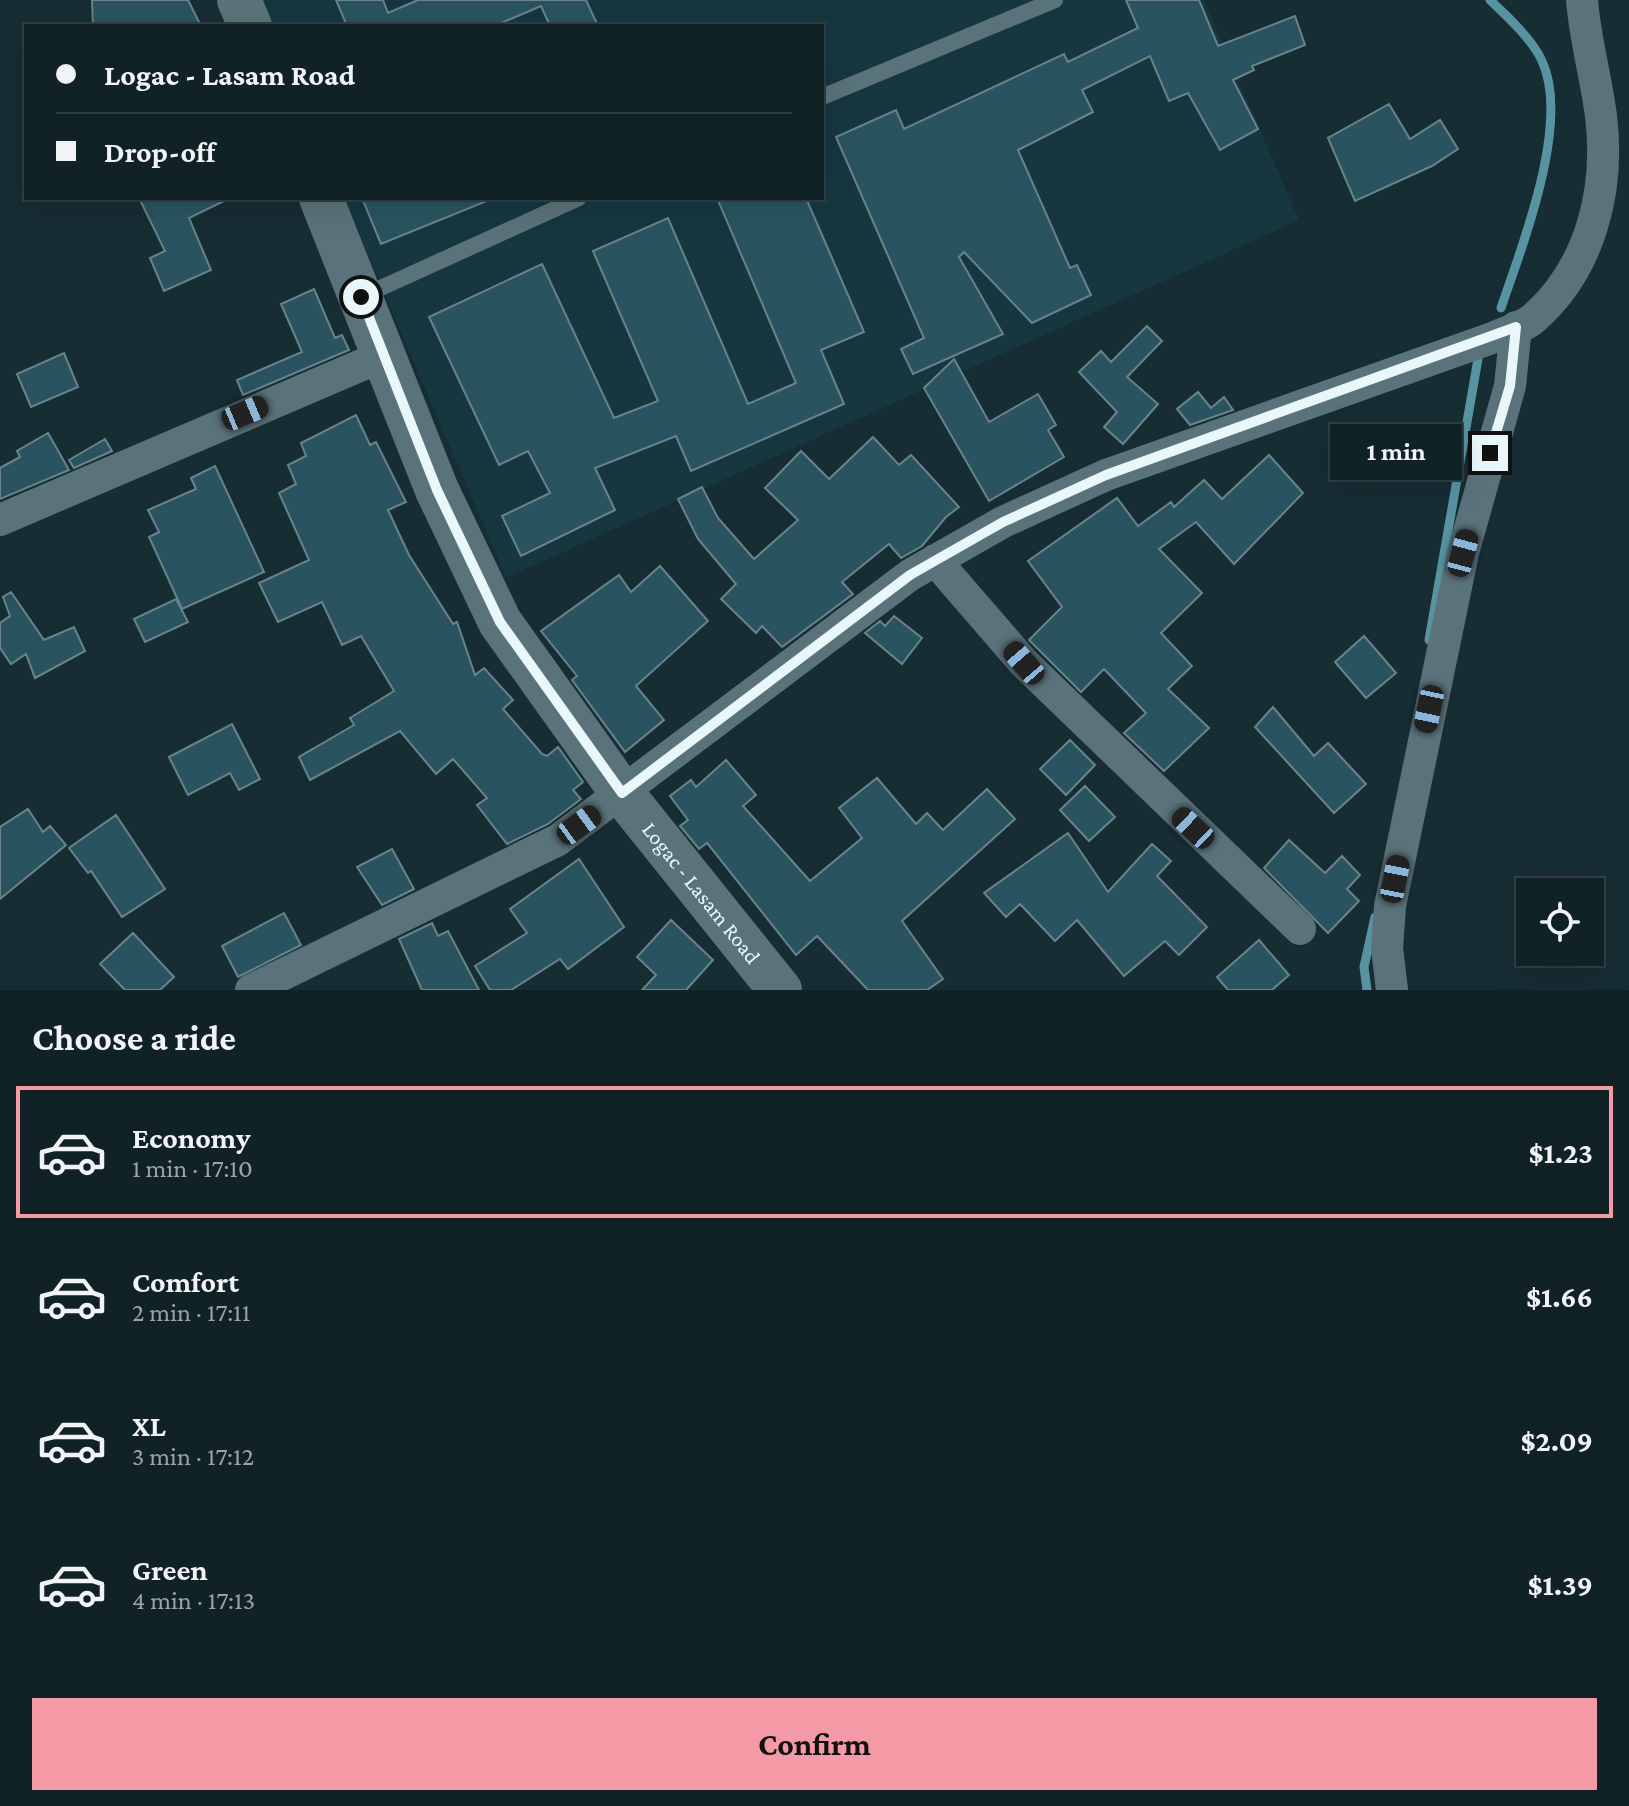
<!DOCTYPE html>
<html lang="en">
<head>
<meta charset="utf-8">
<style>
  :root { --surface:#102226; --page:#192a2e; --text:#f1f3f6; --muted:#9ca4a7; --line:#303f43; --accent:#f49aa7 }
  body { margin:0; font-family:"Crimson Pro",serif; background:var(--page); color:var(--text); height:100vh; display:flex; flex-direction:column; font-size:30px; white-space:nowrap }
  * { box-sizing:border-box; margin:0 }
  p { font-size:26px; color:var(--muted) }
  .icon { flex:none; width:44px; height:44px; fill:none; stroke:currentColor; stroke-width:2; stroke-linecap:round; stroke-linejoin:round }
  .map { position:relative; height:990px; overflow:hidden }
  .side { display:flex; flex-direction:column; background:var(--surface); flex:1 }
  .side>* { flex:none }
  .top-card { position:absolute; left:24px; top:24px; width:800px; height:176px; border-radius:0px; box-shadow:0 8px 32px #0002,0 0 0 2px var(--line); display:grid; align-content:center; height:176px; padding:0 32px; background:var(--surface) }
  .buttons { position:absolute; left:1516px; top:878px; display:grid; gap:16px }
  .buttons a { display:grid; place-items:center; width:88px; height:88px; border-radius:0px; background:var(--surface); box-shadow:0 8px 32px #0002,0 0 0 2px var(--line); font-size:40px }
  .end { position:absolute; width:36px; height:36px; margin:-18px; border:10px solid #e9f7fb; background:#111; box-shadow:0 0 0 4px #111 }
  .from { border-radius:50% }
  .bubble { position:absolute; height:56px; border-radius:0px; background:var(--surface); box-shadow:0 8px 32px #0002,0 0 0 2px var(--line); font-size:26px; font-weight:700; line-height:56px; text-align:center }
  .car { position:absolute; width:24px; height:48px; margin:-24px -12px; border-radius:10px; box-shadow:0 0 6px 2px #0007; background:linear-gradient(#222 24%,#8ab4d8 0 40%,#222 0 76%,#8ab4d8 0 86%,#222 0) }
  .top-card b { display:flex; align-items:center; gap:28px; height:76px; font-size:30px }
  .top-card b+b { border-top:2px solid var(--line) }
  .top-card i { width:20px; height:20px; background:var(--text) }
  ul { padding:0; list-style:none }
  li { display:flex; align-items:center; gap:24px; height:132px; margin:0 16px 12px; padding:0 16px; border:4px solid transparent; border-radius:0px }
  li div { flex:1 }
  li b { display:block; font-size:30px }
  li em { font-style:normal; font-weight:700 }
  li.on { border-color:var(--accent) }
  li>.icon { width:72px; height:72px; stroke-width:1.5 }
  h2 { padding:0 32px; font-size:36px; line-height:96px }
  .cta { display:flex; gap:16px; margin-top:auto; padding:16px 32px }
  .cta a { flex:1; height:92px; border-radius:0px; background:var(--accent); color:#111; font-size:32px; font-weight:700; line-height:92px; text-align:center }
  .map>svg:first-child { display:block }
</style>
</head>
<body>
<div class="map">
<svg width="1629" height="990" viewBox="0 0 1629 990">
  <rect width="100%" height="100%" fill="#162d33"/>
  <!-- built -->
  <path fill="#163740" d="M260,0H1204L1299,220L506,578L344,198H822V26H271Z"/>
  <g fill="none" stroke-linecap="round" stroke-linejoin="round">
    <!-- stream -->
    <path stroke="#5893a1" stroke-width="9" d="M1490,0C1507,16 1532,39 1542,61C1571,123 1522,246 1501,308
      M1429,640L1478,359
      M1367,990L1364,967L1375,917"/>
  </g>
  <!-- building -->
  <path fill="#29545f" stroke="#6a838a" stroke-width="2" d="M92,0H188L201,26H93Z
    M336,0H383L388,13L418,0H586L598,26H550L541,6L494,26H347Z
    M1126,0H1199L1218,46L1295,16L1305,45L1252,66L1254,70L1233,80L1258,129L1220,150L1188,93L1169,101L1150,56L1082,90L1093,112L1018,150L1070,268L1077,265L1091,295L1032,323L964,252L959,257L1003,334L913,374L901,349L924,338L836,137L896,110L904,129L1064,54L1068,62L1138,28Z
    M1389,104L1410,139L1440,120L1458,149L1432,166L1355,201L1328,138Z
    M139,198H230L189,218L211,270L164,291L150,258L165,251Z
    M362,198H494L381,244Z
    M717,198H806L864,332L821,350L844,404L691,471L676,436L595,468L615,510L521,556L502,516L550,493L528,451L499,465L429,317L542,264L614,418L658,401L593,251L668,218L748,404L796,383Z
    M314,289L335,338L342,335L349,350L243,395L237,380L302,352L281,304Z
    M1147,326L1162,341L1127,377L1158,404L1123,444L1104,427L1117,412L1079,372L1101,351L1111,362Z
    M64,353L78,387L31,407L17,374Z
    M954,359L989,422L1038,394L1056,425L1048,430L1064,457L989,501L924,388Z
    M1198,392L1211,408L1224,397L1233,410L1190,425L1177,409Z
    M356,415L370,445L376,442L406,502L388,510L409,555L453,624L457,622L475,675L484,668L513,700L503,709L542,754L547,756L558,747L583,782L573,790L581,799L548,824L507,844L477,805L487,798L453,759L436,774L400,731L310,780L299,757L354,725L350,718L394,691L361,636L342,645L322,602L278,622L259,583L309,560L279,493L296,484L288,465L306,456L301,443Z
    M48,433L69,470L0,499V468L20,457L17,451Z
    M873,437L899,465L911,455L959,507L946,517L922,546L901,558L889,544L842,582L853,594L782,647L762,626L756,633L721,599L736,584L698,539L678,499L702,487L718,518L754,559L798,520L765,488L801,451L829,479Z
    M105,439L112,451L74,468L69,460Z
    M1269,455L1303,493L1234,564L1196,522L1159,549L1202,593L1161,633L1192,666L1168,689L1209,728L1164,771L1124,733L1146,713L1104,669L1081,692L1029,640L1062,607L1028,561L1117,498L1138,526L1171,502L1174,507L1204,480L1222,499Z
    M215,466L264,572L182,609L149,537L159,532L148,510L196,489L191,478Z
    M660,566L708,621L636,686L664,720L625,752L572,680L577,676L541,631L619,575L631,592Z
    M11,592L44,640L74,627L85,651L35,678L26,654L11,664L0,648V623L10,616L3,597Z
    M176,599L188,622L145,642L134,619Z
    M894,616L922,638L902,664L865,633L880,621L885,626Z
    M1364,636L1396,673L1366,698L1335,662Z
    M1273,707L1314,756L1328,743L1366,784L1334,813L1255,727Z
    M232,724L260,779L239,790L230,773L188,795L169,757Z
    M1070,740L1095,765L1066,795L1040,769Z
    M726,760L756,795L743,806L810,881L862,838L839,808L877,778L916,824L927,813L943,830L987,789L1015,819L902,921L943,979L927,990H868L817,936L796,955L707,843L699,849L680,826L688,820L670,796L691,780L696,787Z
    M1085,786L1115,817L1089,841L1060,810Z
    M28,809L43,832L50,826L66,845L0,899V827Z
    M116,815L165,889L122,917L91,871L88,873L69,848Z
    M1068,833L1108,892L1152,844L1171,861L1157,876L1207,927L1179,955L1165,941L1124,976L1077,920L1055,941L1020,904L1006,917L984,893Z
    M1289,840L1325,873L1342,856L1360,875L1347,889L1359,901L1328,933L1264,868Z
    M392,849L414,889L382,905L357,867Z
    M579,859L624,927L568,969L560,959L511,990H490L475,966L527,933L510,909Z
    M284,913L301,945L238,977L222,946Z
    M671,920L713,960L686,990H642L656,975L637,957Z
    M432,923L438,936L448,931L479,990H422L399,939Z
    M133,933L174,977L160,990H125L100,964Z
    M1259,940L1289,975L1272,990H1228L1217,977Z"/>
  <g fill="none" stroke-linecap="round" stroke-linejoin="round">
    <!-- service -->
    <path stroke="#5a737a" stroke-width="16" d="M822,97L1055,0
      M363,296L579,198"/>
    <!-- minor -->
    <path stroke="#5a737a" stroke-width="32" d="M0,520L385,355
      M935,560L1024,663L1300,929
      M251,990L558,840L910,575L1003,522L1106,475L1495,337C1508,331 1524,327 1534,318C1591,268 1610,189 1601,116C1596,77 1585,39 1582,0
      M1392,990L1387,948L1390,906L1463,553L1510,386L1516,327"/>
    <!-- secondary -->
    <g stroke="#5a737a" stroke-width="44">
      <path d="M239,0L250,26"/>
      <path id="s1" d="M321,198L437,490L500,622L622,793L780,990"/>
    </g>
  </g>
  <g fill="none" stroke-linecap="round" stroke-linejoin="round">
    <!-- route -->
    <path stroke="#e9f7fb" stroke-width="10" d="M361,297L437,490L500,622L622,793L910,575L1003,522L1106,475L1516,327L1510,386L1490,453"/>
  </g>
  <g text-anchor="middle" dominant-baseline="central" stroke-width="7" stroke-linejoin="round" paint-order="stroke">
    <!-- street labels -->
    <g font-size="22" fill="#e9f7fb" stroke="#0c2329">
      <text stroke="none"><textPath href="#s1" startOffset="798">Logac - Lasam Road</textPath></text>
    </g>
  </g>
</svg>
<div class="buttons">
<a><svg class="icon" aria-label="locate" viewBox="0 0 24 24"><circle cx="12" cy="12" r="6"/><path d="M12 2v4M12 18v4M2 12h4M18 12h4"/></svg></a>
</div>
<i class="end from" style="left:361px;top:297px"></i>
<i class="end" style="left:1490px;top:453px"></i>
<div class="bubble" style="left:1330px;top:424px;width:132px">1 min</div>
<i class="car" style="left:245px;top:413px;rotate:67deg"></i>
<i class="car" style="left:1463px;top:553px;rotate:15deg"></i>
<i class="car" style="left:1024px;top:663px;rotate:319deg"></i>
<i class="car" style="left:1429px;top:709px;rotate:192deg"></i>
<i class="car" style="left:579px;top:825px;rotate:54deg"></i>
<i class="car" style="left:1193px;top:828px;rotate:313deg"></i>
<i class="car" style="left:1395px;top:879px;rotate:11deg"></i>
<div class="top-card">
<b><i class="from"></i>Logac - Lasam Road</b>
<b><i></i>Drop-off</b>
</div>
</div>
<section class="side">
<h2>Choose a ride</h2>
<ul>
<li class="on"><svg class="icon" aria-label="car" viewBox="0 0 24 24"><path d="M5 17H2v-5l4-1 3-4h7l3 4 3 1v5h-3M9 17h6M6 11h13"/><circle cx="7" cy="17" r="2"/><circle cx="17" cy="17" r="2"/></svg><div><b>Economy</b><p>1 min · 17:10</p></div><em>$1.23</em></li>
<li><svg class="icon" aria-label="car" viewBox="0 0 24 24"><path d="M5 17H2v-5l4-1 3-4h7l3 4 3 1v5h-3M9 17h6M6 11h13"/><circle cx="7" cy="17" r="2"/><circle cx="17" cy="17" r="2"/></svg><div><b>Comfort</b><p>2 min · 17:11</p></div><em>$1.66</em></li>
<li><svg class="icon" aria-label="car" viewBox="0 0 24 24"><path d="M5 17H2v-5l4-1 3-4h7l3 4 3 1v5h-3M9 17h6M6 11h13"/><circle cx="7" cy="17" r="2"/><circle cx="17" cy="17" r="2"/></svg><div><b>XL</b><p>3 min · 17:12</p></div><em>$2.09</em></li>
<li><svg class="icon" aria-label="car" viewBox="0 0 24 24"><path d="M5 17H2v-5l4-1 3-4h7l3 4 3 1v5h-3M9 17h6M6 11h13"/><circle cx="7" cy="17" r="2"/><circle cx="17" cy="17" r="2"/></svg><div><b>Green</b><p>4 min · 17:13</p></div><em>$1.39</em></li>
</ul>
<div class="cta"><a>Confirm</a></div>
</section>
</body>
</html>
